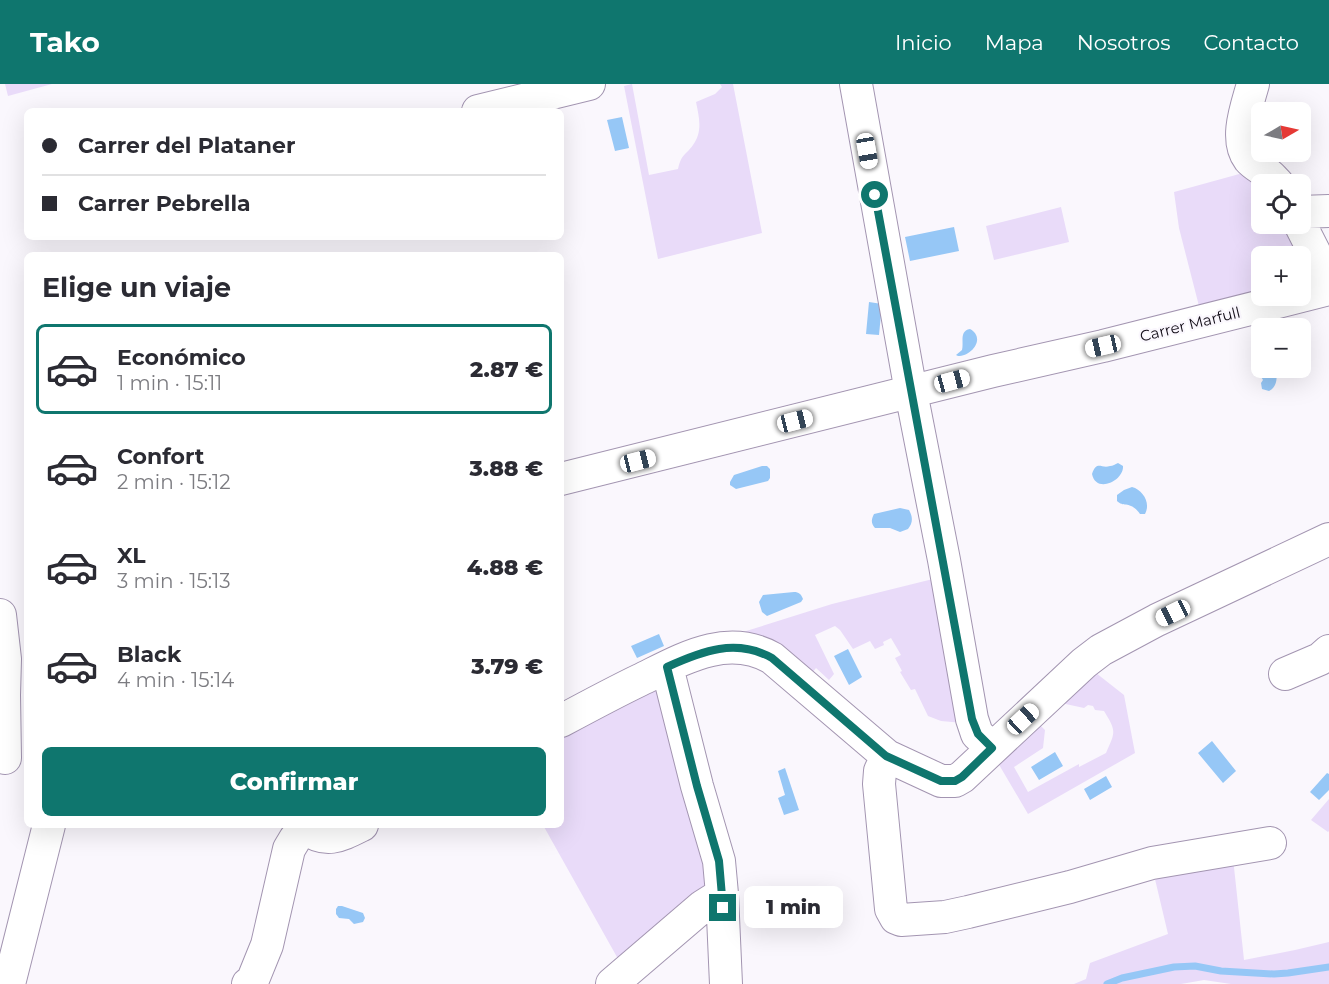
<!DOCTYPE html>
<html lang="es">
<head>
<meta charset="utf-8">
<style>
  :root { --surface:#fff; --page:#f7f7f7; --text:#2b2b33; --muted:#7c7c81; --line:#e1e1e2; --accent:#0f766e }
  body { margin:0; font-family:Montserrat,sans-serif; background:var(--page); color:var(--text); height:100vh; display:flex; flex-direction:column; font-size:22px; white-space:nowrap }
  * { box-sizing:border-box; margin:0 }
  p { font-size:20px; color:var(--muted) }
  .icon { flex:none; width:33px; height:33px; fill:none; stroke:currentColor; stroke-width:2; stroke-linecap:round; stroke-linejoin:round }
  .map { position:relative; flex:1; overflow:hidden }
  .details { position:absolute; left:24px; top:168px; width:540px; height:576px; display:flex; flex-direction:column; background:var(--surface); border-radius:9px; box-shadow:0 6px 24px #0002 }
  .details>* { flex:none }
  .top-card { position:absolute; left:24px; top:24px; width:540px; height:132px; border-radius:9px; box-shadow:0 6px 24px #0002; display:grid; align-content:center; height:132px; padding:0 18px; background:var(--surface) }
  .needle { width:39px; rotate:81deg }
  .tools { position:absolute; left:1251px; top:18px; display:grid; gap:12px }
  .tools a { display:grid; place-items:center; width:60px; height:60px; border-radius:9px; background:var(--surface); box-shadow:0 6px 24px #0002; font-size:30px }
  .end { position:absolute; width:27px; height:27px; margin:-14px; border:8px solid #0f766e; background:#fff; box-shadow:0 0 0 3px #fff }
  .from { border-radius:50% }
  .bubble { position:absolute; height:42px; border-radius:9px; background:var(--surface); box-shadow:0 6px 24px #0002; font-size:20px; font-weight:800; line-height:42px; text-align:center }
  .car { position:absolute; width:18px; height:36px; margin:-18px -9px; border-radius:8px; box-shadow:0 0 4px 2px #0007; background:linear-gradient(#fff 24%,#345 0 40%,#fff 0 76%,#345 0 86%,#fff 0) }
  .top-card b { display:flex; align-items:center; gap:21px; height:57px; font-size:22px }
  .top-card b+b { border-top:2px solid var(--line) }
  .top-card i { width:15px; height:15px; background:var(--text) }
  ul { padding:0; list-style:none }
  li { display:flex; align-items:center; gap:18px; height:90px; margin:0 12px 9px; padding:0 6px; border:3px solid transparent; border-radius:9px }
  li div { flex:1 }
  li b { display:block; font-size:22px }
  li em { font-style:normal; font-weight:800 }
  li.on { border-color:var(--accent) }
  li>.icon { width:54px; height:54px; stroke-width:1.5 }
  h2 { padding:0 18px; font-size:27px; line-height:72px }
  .button { display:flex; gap:12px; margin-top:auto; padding:12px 18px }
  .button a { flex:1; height:69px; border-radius:9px; background:var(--accent); color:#fff; font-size:24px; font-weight:800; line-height:69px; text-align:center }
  header { display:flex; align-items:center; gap:36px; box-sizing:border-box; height:84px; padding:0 30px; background:var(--accent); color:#fff }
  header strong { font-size:28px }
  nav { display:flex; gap:33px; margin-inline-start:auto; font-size:21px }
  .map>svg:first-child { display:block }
</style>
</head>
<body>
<header>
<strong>Tako</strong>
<nav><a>Inicio</a><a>Mapa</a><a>Nosotros</a><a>Contacto</a></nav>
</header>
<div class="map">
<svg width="1329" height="900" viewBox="0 0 1329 900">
  <rect width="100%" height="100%" fill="#faf7fd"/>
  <!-- green -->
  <path fill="#e9dbf9" d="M5,0H52L8,12Z
    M632,0L649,91L678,85C682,69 685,72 693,61C703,47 699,33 696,18L715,10L722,3L720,0H733L762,149L658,175L624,2Z
    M1243,89L1262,100V140H1287L1316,197L1301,201L1300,172H1262L1261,211L1200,226L1179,144L1174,108Z
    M1061,123L1069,158L994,176L986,142Z
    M937,494L963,639L941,637L928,632L915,605L911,606L900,588L902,587L895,574L901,571L891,554L883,558L884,561L875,565L870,557L853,565L840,546L835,542L815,551L834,590L829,596L816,584L808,594L743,551V548L832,520Z
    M1096,589L1124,611L1135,669L1028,730L998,679L1039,640L1045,646L1043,664L1014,683L1028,708L1079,680V683L1106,669C1115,648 1117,648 1104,627L1095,626L1093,622L1088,621L1084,624L1061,619Z
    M658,601L710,802L622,882L543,741H561V650Z
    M1329,715V747L1328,748L1311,736Z
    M1233,774L1244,876L1295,866L1329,858V900H1231L1204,896L1181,900H1074L1086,895L1090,879L1168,850L1154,791Z"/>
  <!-- water -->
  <path fill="#96c7f6" d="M622,33L629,64L615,67L607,36Z
    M954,143L959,167L910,177L905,153Z
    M869,218L882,220L879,251L866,250Z
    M970,245C986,254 972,272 958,272L956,271L962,266C964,258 959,247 970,245Z
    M1261,277L1262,284H1276C1277,293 1278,302 1269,307L1262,305L1261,299L1263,296C1259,289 1253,283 1261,277Z
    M1118,379L1123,382C1124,397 1096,410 1092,390C1097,376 1101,385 1110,382C1113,382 1115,380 1118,379Z
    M762,382H767L770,385V394L768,397L736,405L730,401V398L734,391Z
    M1132,403C1143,406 1151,419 1145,430H1140C1130,416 1124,424 1117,417V411L1124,406Z
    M900,424L909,426C913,433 913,439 908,445L900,448L890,444H875C871,439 871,436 874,430Z
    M794,508C799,508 801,510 803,515L801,518L767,532L762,528L759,518L763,511Z
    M659,550L664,562L637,574L631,562Z
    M848,565L862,593L849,601L834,572Z
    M1212,657L1236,687L1223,699L1198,669Z
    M1055,668L1063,682L1039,696L1031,683Z
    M785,684L799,726L784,731L778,714L785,711L778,687Z
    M1327,689L1329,690V706L1319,716L1310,708Z
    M1106,692L1112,703L1090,716L1084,705Z
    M812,804L829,808L820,834L810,831Z
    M342,822L363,829L365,834L363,838L354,840L349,835L339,834L336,830V825L338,822Z"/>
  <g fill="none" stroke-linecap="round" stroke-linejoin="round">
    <!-- stream -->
    <path stroke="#96c7f6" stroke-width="7" d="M1107,900L1122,894L1174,883L1195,882L1221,887L1274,890L1288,889L1329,883"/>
    <defs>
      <path id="minor" d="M856,0L911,308L944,476L972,635L977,650L992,664
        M1253,0C1247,22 1234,55 1249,75C1255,82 1262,84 1268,90C1272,93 1275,97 1278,100
        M478,27L589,0
        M1300,128L1329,127
        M1300,140L1329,197
        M561,395L993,287L1103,262L1329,205
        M0,531L5,575L4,611L5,674
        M1285,590L1320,575L1329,567
        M561,637C587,623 613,609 640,596C681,576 726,548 772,574L887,672L941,697H955L962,693L1084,579L1101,566L1157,536L1329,455
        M887,672L880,687L879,700L891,825L896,834L901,836L945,833L968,828L1070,803L1152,779L1270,759
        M305,744C326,760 340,752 362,741
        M722,810L726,900
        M9,900L49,741
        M248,900L252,898L267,861L289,765L295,755L305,744
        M612,900L703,822L722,810L719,777L697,702L667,583"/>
    </defs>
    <!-- minor casing -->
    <use href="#minor" stroke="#a395b1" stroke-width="34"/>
    <!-- minor -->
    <use href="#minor" stroke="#fff" stroke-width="32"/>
  </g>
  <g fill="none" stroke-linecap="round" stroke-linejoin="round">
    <!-- route -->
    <path stroke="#0f766e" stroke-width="8" d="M723,824L719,777L697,702L667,583C702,567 736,554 772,574L886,672L941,697H955L962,693L992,664L978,650L972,635L875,111"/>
  </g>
  <g text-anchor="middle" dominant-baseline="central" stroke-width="4.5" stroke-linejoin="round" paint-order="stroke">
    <!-- street labels -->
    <g font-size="15" fill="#100b15" stroke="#faf7fd">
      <text transform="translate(1190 240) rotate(-14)">Carrer Marfull</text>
    </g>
  </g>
</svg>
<div class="tools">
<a><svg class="needle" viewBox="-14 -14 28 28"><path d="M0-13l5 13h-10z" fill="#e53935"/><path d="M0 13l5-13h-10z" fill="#7c7c81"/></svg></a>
<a><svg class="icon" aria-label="locate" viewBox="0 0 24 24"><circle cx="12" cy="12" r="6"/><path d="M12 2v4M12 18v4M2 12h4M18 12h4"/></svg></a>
<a>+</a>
<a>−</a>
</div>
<i class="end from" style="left:875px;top:111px"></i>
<i class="end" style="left:723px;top:824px"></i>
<div class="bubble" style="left:744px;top:802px;width:99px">1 min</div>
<i class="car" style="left:867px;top:67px;rotate:170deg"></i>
<i class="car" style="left:1103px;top:262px;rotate:257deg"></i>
<i class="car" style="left:952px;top:297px;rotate:75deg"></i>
<i class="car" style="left:795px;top:337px;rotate:76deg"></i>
<i class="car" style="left:638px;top:377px;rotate:76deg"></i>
<i class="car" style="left:1173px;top:529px;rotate:244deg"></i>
<i class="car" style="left:1023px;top:635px;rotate:47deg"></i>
<div class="top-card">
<b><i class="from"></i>Carrer del Plataner</b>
<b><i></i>Carrer Pebrella</b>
</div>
<section class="details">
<h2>Elige un viaje</h2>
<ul>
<li class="on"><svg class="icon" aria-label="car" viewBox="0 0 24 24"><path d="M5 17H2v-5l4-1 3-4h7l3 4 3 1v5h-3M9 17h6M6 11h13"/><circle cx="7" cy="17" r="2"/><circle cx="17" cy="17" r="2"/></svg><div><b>Económico</b><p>1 min · 15:11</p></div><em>2.87 €</em></li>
<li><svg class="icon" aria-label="car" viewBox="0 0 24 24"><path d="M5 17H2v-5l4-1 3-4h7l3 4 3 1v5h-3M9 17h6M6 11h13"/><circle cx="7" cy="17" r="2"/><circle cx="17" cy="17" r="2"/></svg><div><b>Confort</b><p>2 min · 15:12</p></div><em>3.88 €</em></li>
<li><svg class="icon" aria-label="car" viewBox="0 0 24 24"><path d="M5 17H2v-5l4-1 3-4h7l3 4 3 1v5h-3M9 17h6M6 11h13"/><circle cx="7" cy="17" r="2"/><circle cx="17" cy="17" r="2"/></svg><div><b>XL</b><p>3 min · 15:13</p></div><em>4.88 €</em></li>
<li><svg class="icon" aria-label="car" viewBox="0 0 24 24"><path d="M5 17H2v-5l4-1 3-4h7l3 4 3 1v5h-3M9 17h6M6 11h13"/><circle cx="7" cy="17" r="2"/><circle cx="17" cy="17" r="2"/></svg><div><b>Black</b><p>4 min · 15:14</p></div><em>3.79 €</em></li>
</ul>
<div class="button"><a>Confirmar</a></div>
</section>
</div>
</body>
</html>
